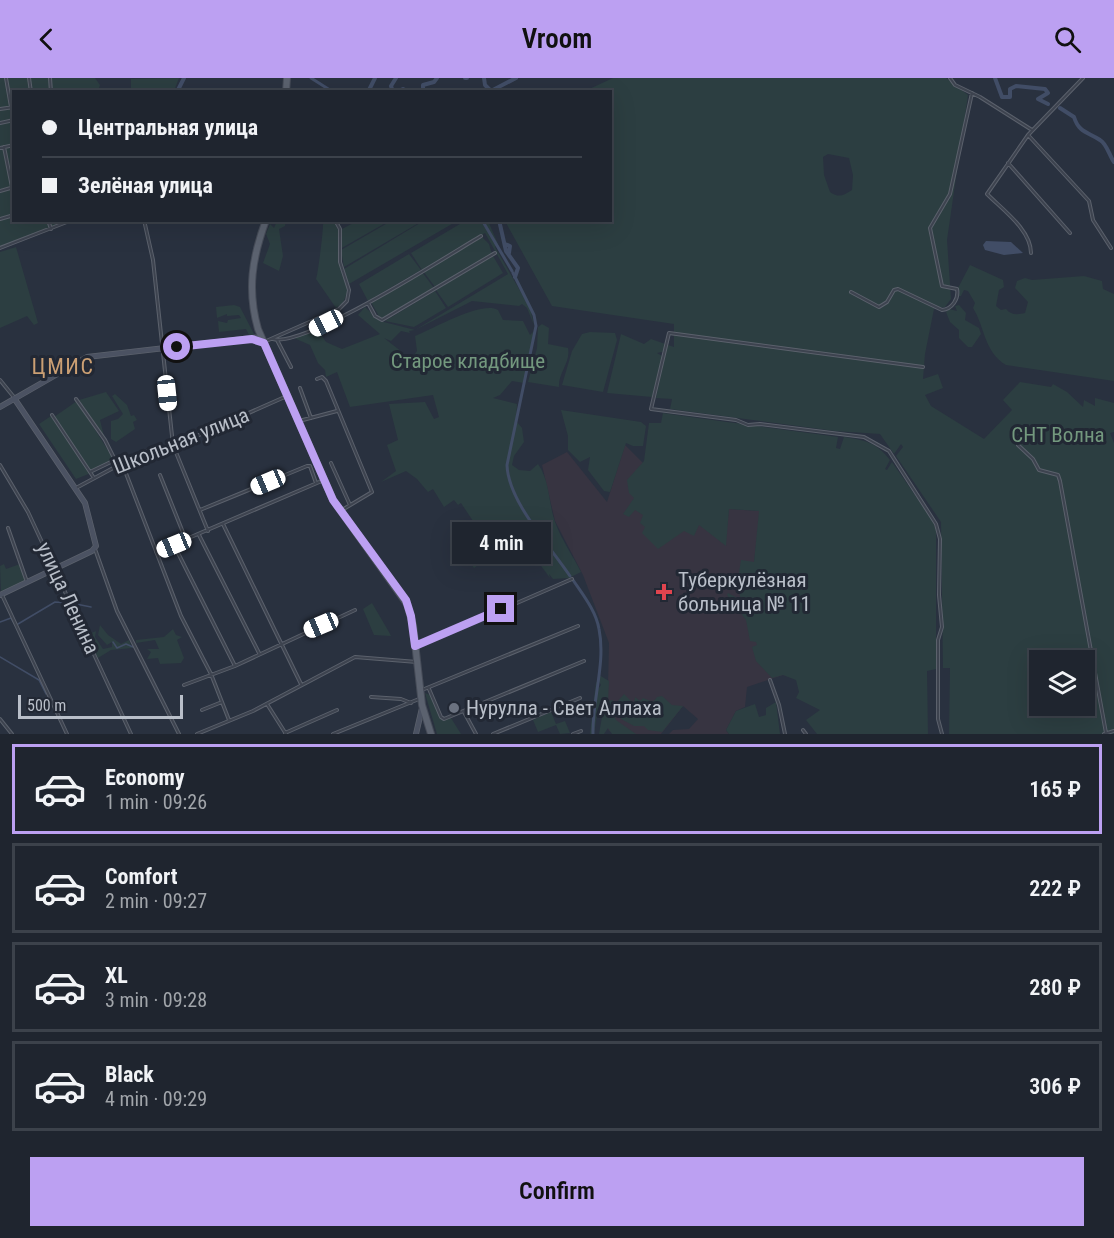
<!DOCTYPE html>
<html lang="en">
<head>
<meta charset="utf-8">
<style>
  :root { --surface:#1f252f; --page:#272d37; --text:#f1f3f6; --muted:#a1a5aa; --line:#3c424b; --accent:#bca0f2 }
  body { margin:0; font-family:"Roboto Condensed",sans-serif; background:var(--page); color:var(--text); height:100vh; display:flex; flex-direction:column; font-size:22px; white-space:nowrap }
  * { box-sizing:border-box; margin:0 }
  p { font-size:20px; color:var(--muted) }
  .icon { flex:none; width:33px; height:33px; fill:none; stroke:currentColor; stroke-width:2; stroke-linecap:round; stroke-linejoin:round }
  .map { position:relative; height:656px; overflow:hidden }
  .sheet { display:flex; flex-direction:column; background:var(--surface); flex:1 }
  .sheet>* { flex:none }
  .hud { position:absolute; left:12px; top:12px; width:600px; height:132px; border-radius:0px; box-shadow:0 6px 24px #0002,0 0 0 2px var(--line); display:grid; align-content:center; height:132px; padding:0 30px; background:var(--surface) }
  .buttons { position:absolute; left:1029px; top:572px; display:grid; gap:12px }
  .buttons a { display:grid; place-items:center; width:66px; height:66px; border-radius:0px; background:var(--surface); box-shadow:0 6px 24px #0002,0 0 0 2px var(--line); font-size:30px }
  .scale { position:absolute; left:18px; bottom:15px; width:165px; box-sizing:border-box; padding-left:6px; border:3px solid #b9bfc9; border-top:0; font-size:16px; line-height:21px; white-space:nowrap; color:#b9bfc9; -webkit-text-stroke:4px #222834; paint-order:stroke }
  .end { position:absolute; width:27px; height:27px; margin:-14px; border:8px solid #bca0f2; background:#111; box-shadow:0 0 0 3px #111 }
  .from { border-radius:50% }
  .bubble { position:absolute; height:42px; border-radius:0px; background:var(--surface); box-shadow:0 6px 24px #0002,0 0 0 2px var(--line); font-size:20px; font-weight:600; line-height:42px; text-align:center }
  .car { position:absolute; width:18px; height:36px; margin:-18px -9px; border-radius:8px; box-shadow:0 0 4px 2px #0007; background:linear-gradient(#fff 24%,#345 0 40%,#fff 0 76%,#345 0 86%,#fff 0) }
  .hud b { display:flex; align-items:center; gap:21px; height:57px; font-size:22px }
  .hud b+b { border-top:2px solid var(--line) }
  .hud i { width:15px; height:15px; background:var(--text) }
  ul { padding:10px 0 0; list-style:none }
  li { display:flex; align-items:center; gap:18px; height:90px; margin:0 12px 9px; padding:0 18px; border:3px solid var(--line); border-radius:0px }
  li div { flex:1 }
  li b { display:block; font-size:22px }
  li em { font-style:normal; font-weight:600 }
  li.on { border-color:var(--accent) }
  li>.icon { width:54px; height:54px; stroke-width:1.5 }
  .primary-button { display:flex; gap:12px; margin-top:auto; padding:12px 30px }
  .primary-button a { flex:1; height:69px; border-radius:0px; background:var(--accent); color:#111; font-size:24px; font-weight:600; line-height:69px; text-align:center }
  header { display:flex; justify-content:space-between; align-items:center; height:78px; padding:0 30px; background:var(--accent); color:#111; font-size:27px; font-weight:600 }
  .map>svg:first-child { display:block }
</style>
</head>
<body>
<header><svg class="icon" aria-label="back" viewBox="0 0 24 24"><path d="M15 5l-7 7 7 7"/></svg>Vroom<svg class="icon" aria-label="search" viewBox="0 0 24 24"><circle cx="10" cy="10" r="6"/><path d="M15 15l6 6"/></svg></header>
<div class="map">
<svg width="1114" height="656" viewBox="0 0 1114 656">
  <rect width="100%" height="100%" fill="#29313f"/>
  <!-- medical -->
  <path fill="#373441" d="M625,367L725,467L729,431L760,433L754,485L793,600L783,597L747,609L745,629L736,633L726,652L729,656H669L673,652L689,651L698,641L683,628L661,656H618L609,653L607,648L609,565L583,497L555,443L542,387L567,374L607,424Z"/>
  <!-- green -->
  <path fill="#2c3e41" fill-rule="evenodd" d="M0,0H95L100,7L98,13L14,14V142L73,143L0,171Z
    M179,0L174,13H131V1Z
    M613,0H946L968,17L947,162L951,221L945,229L934,231L925,276L923,301L938,296L943,310L925,317L931,328L984,361L1012,332L1003,322L1020,304L1051,309L1053,306L1067,314L1083,329L1084,322L1095,328V320L1114,325V354L1110,355L1114,365V656H949L950,590H943L941,444L896,378L903,369L901,366L894,376L880,356L835,353L670,331L672,321L656,320L666,273L657,275L662,278L652,319L607,315L621,256L644,266L651,261L674,269V246L552,228L505,143L610,142V14L585,13ZM828,76L849,80L853,97L852,112C843,118 839,120 830,114L824,97L823,79ZM1040,582H1084V627H1040Z
    M425,142L457,143L349,206L344,191Z
    M277,143H286L285,148L279,151L283,178L279,193L263,185L270,166L266,156L270,146L274,150Z
    M323,143H334L339,154L338,181L348,212L343,225L336,230L316,201C318,196 324,148 323,143Z
    M357,143H389L340,171L342,151Z
    M391,143H422L344,189L341,172Z
    M465,143H488L498,166L495,169L530,230L534,247L527,230L522,226L519,228L472,223L415,252L409,253L410,255L401,253L391,263L384,260L411,281L417,273L415,258C432,251 483,222 498,232L503,242L523,243L530,257L534,253L524,305L512,303L500,317L493,320L517,326L516,343L522,350L524,364L514,378L512,387L519,392L530,393L538,386C550,403 548,423 555,444C561,461 573,478 581,494L569,500L553,501L549,496L550,500L519,458L474,490L456,466L474,455L473,451L477,449L461,425L458,427L454,422L444,429L433,411L428,414L417,401L406,393L381,404L396,393L387,367L398,362L389,326L425,324L434,341L439,339L433,317L350,329L337,294L326,299L325,292L318,285L310,267L294,260L313,253L319,254L326,264L342,271L380,256L358,237L365,229L380,243L415,252L508,196L485,155L422,192L411,175Z
    M482,159L489,166L492,176L435,209L423,193Z
    M16,169L38,245L34,247L27,238L0,250V174Z
    M409,176L421,192L368,223L359,206Z
    M493,178L503,195L448,229L436,212Z
    M970,187L1003,202L1004,209L999,212L996,228L1001,232L1006,231C1011,237 1017,237 1025,235L1028,224L1015,210L1017,203L1025,200L1032,202L1084,198L1102,203L1103,211L1114,216V303L1006,287C984,274 985,249 973,230L975,225L968,213L964,212L961,218H958V210Z
    M422,194L434,210L381,242L371,224Z
    M435,213L446,230L414,249L385,243Z
    M234,227L240,229L254,256L250,259L246,251L219,254L218,243L227,245L228,242L241,240L239,237L227,238V236L217,240L216,229Z
    M959,227L966,235L965,242L979,250L981,256L972,269H968L959,260V252L950,244L946,234L949,231L957,233L955,228Z
    M542,246L549,250L548,266L568,270C571,284 558,295 559,309L528,304L537,270L538,249Z
    M590,254L615,255L617,262L603,314L562,307L572,273L582,256Z
    M106,314L119,333L100,342L104,358L79,322Z
    M115,316L127,327L131,338L134,337L137,342L133,344L135,351L116,364L111,361V343L118,341L123,336L112,318Z
    M77,323L114,382L91,393L54,339Z
    M561,332L641,344L646,348L643,368H633L626,365L610,414L604,413L588,392L590,379L580,384L568,372V358Z
    M663,335C724,344 775,350 838,359L836,370L840,371L844,359C865,362 877,365 890,382L885,391L887,392L892,384L933,443L936,452V591L927,593L928,656H817L806,642L820,632L796,620L799,614L796,602L783,597L772,600L756,583L752,569L757,567L756,564L750,563L746,542L727,517L728,515L741,522L737,506L741,482L754,484L759,433L729,431L726,468L699,447L694,458L684,453L658,471L642,455L645,449L640,445L643,437L635,432L629,439L623,436L634,420L629,415L627,402L644,383L649,345H661Z
    M51,338L91,395L76,401L39,346Z
    M4,486L6,491L20,486L26,503L1,515L0,488Z
    M372,525L389,554L391,558L374,557L363,531Z
    M100,547L108,557L121,566L129,562L132,570L111,572L98,580L87,557L96,553L95,559L103,571L112,569V564L107,567L98,557Z
    M173,551L176,557L182,559L177,562L184,580L181,585L160,586L158,580L147,581L151,574L147,571H159L155,562L136,565V562L164,559Z
    M599,597L609,603L608,623L613,622L611,631L616,642L636,656H612L608,650L604,656H599L602,639L598,630L594,656H590L596,604L598,605V611L601,607L598,602Z
    M425,615L430,617L441,641L451,640L461,656H437Z
    M624,616L634,626L635,619L640,623L643,620L653,624L657,619L662,618L672,627L683,628L662,654L648,652L644,648H634L621,641L618,623Z
    M776,624L780,656H729L726,652L736,633L755,626L759,639L766,637V630Z
    M551,634L556,646L565,643L570,655L560,656L556,647L538,654L533,642Z"/>
  <!-- water -->
  <path fill="#414d66" d="M986,163L1011,164L1023,175L1004,177L985,172L983,167Z"/>
  <g fill="none" stroke-linecap="round" stroke-linejoin="round">
    <!-- stream -->
    <path stroke="#414d66" stroke-width="1.5" d="M71,525L91,529
      M0,544L11,540L15,547
      M18,546L55,524L68,525
      M113,564L117,570L126,566L133,569
      M0,579L39,602L46,616"/>
    <!-- canal -->
    <path stroke="#414d66" stroke-width="3" d="M311,0L333,14
      M482,142L512,193
      M513,195L534,237L536,248L507,387C508,423 550,468 570,498
      M573,502C583,517 596,533 599,551C606,585 592,622 593,656"/>
    <!-- river -->
    <path stroke="#414d66" stroke-width="4" d="M465,0H467
      M484,0L485,7L491,13L516,0
      M995,0L1002,19H1010V11L1016,8L1045,11L1048,15L1038,21L1048,26
      M177,14L184,0
      M368,14L375,0
      M393,14L391,8L396,0
      M395,14L403,11L410,14
      M423,14V7L434,4L437,0
      M1060,30L1074,39C1079,55 1088,54 1100,62C1107,66 1109,77 1114,84
      M499,142L506,173L518,190L515,199
      M505,166L510,168L509,175"/>
    <defs>
      <path id="street" d="M6,0L11,29
        M29,0L31,14
        M50,0L51,14
        M950,0L955,7L980,19L1032,52
        M0,31L14,29
        M0,45L14,42
        M1028,57L1089,123L1093,142L1111,170
        M4,69L12,109
        M0,70L14,67
        M1008,85L1070,155
        M0,113L14,109
        M0,141L14,137
        M48,142L51,151
        M144,142L153,182L173,367L208,453
        M0,170L72,142
        M1031,175C1031,152 1003,132 987,116L1028,57L1083,0
        M851,214L879,229L887,224L894,212L898,211L942,232C952,231 959,221 957,211L942,208L930,150L950,116L972,15
        M368,225L375,238L382,242L495,175
        M273,261C305,270 447,178 481,158
        M277,262L291,289
        M264,264L339,231L347,223L349,212L340,184V151L335,142
        M923,289L669,255L651,331L736,342L748,347L760,346L864,359L889,373L936,446L940,461L939,517L942,549L938,562V641L942,656
        M317,301L322,299L326,303L372,414L342,432
        M0,302L13,318
        M300,310L311,340
        M76,321L105,362L115,382L90,394
        M52,337L94,400
        M299,343L337,333
        M1018,367L1033,381L1039,392L1058,397L1060,403L1106,655
        M122,385L181,538L211,596L229,642
        M331,385L350,427
        M0,387L28,434L131,656
        M160,397L186,462
        M76,410L143,374L181,365L287,318
        M200,432L307,388H310L316,405
        M223,446L301,606
        M8,450L27,504
        M199,457L259,575
        M174,467L235,588
        M95,471L117,533L179,656
        M156,474L324,402
        M2,517L67,656
        M418,568L572,501
        M770,602L779,627L785,656
        M184,607L235,588L355,532
        M429,611L441,639L444,641L584,583
        M422,612L578,548
        M371,619L401,621L411,625
        M267,626L286,656
        M202,632L222,624
        M464,634L476,656
        M0,641L12,656
        M803,652L806,656
        M285,655L337,632
        M197,656L253,633L355,579L417,584
        M333,656L419,621
        M493,656L580,620
        M573,656L581,653
        M1104,656L1114,653"/>
      <path id="secondary" d="M0,329L87,279L261,259
        M0,517L92,473L96,468L85,425L14,320
        M416,656L422,630"/>
      <path id="primary" d="M286,14L287,0
        M266,142C252,180 247,212 258,251L333,422L407,526L413,547L422,627L431,656"/>
    </defs>
    <!-- street casing -->
    <use href="#street" stroke="#5b616c" stroke-width="4"/>
    <!-- secondary casing -->
    <use href="#secondary" stroke="#5b616c" stroke-width="6"/>
    <!-- primary casing -->
    <use href="#primary" stroke="#464c58" stroke-width="8"/>
    <!-- street -->
    <use href="#street" stroke="#3d434f" stroke-width="2"/>
    <!-- secondary -->
    <use href="#secondary" stroke="#4b5262" stroke-width="4.5"/>
    <!-- primary -->
    <use href="#primary" stroke="#5b626f" stroke-width="6"/>
  </g>
  <g fill="none" stroke-linecap="round" stroke-linejoin="round">
    <!-- route -->
    <path stroke="#bca0f2" stroke-width="8" d="M177,269L252,261L264,265L333,422L406,522L411,538L415,568L501,531"/>
  </g>
  <!-- markers -->
  <path fill="#e0444e" stroke="#222834" stroke-width="2" d="M661 505h6v6h6v6h-6v6h-6v-6h-6v-6h6z"/>
  <circle fill="#6b7280" stroke="#222834" stroke-width="2" cx="454" cy="630" r="6"/>
  <g text-anchor="middle" dominant-baseline="central" stroke-width="6" stroke-linejoin="round" paint-order="stroke">
    <!-- park labels -->
    <g font-size="21" fill="#73987e" stroke="#222834">
      <text x="468" y="283">Старое кладбище</text>
      <text x="1058" y="357">СНТ Волна</text>
    </g>
    <!-- street labels -->
    <g font-size="21" fill="#b9bfc9" stroke="#222834">
      <text transform="translate(181 363) rotate(-22)">Школьная улица</text>
      <text transform="translate(68 520) rotate(65)">улица Ленина</text>
    </g>
    <!-- poi labels -->
    <g font-size="21" fill="#b9bfc9" stroke="#222834" text-anchor="start">
      <text x="678" y="502">Туберкулёзная<tspan x="678" dy="24">больница № 11</tspan></text>
      <text x="466" y="630">Нурулла - Свет Аллаха</text>
    </g>
    <!-- neighbourhood labels -->
    <g font-size="22" letter-spacing="1.5" fill="#cb9f73" stroke="#222834">
      <text x="63" y="288">ЦМИС</text>
    </g>
  </g>
</svg>
<div class="buttons">
<a><svg class="icon" aria-label="layers" viewBox="0 0 24 24"><path d="M12 4l9 5-9 5-9-5zM3 14l9 5 9-5"/></svg></a>
</div>
<div class="scale">500 m</div>
<i class="end from" style="left:177px;top:269px"></i>
<i class="end" style="left:501px;top:531px"></i>
<div class="bubble" style="left:452px;top:444px;width:99px">4 min</div>
<i class="car" style="left:326px;top:245px;rotate:243deg"></i>
<i class="car" style="left:167px;top:315px;rotate:174deg"></i>
<i class="car" style="left:268px;top:404px;rotate:247deg"></i>
<i class="car" style="left:174px;top:467px;rotate:248deg"></i>
<i class="car" style="left:321px;top:547px;rotate:247deg"></i>
<div class="hud">
<b><i class="from"></i>Центральная улица</b>
<b><i></i>Зелёная улица</b>
</div>
</div>
<section class="sheet">
<ul>
<li class="on"><svg class="icon" aria-label="car" viewBox="0 0 24 24"><path d="M5 17H2v-5l4-1 3-4h7l3 4 3 1v5h-3M9 17h6M6 11h13"/><circle cx="7" cy="17" r="2"/><circle cx="17" cy="17" r="2"/></svg><div><b>Economy</b><p>1 min · 09:26</p></div><em>165 ₽</em></li>
<li><svg class="icon" aria-label="car" viewBox="0 0 24 24"><path d="M5 17H2v-5l4-1 3-4h7l3 4 3 1v5h-3M9 17h6M6 11h13"/><circle cx="7" cy="17" r="2"/><circle cx="17" cy="17" r="2"/></svg><div><b>Comfort</b><p>2 min · 09:27</p></div><em>222 ₽</em></li>
<li><svg class="icon" aria-label="car" viewBox="0 0 24 24"><path d="M5 17H2v-5l4-1 3-4h7l3 4 3 1v5h-3M9 17h6M6 11h13"/><circle cx="7" cy="17" r="2"/><circle cx="17" cy="17" r="2"/></svg><div><b>XL</b><p>3 min · 09:28</p></div><em>280 ₽</em></li>
<li><svg class="icon" aria-label="car" viewBox="0 0 24 24"><path d="M5 17H2v-5l4-1 3-4h7l3 4 3 1v5h-3M9 17h6M6 11h13"/><circle cx="7" cy="17" r="2"/><circle cx="17" cy="17" r="2"/></svg><div><b>Black</b><p>4 min · 09:29</p></div><em>306 ₽</em></li>
</ul>
<div class="primary-button"><a>Confirm</a></div>
</section>
</body>
</html>
